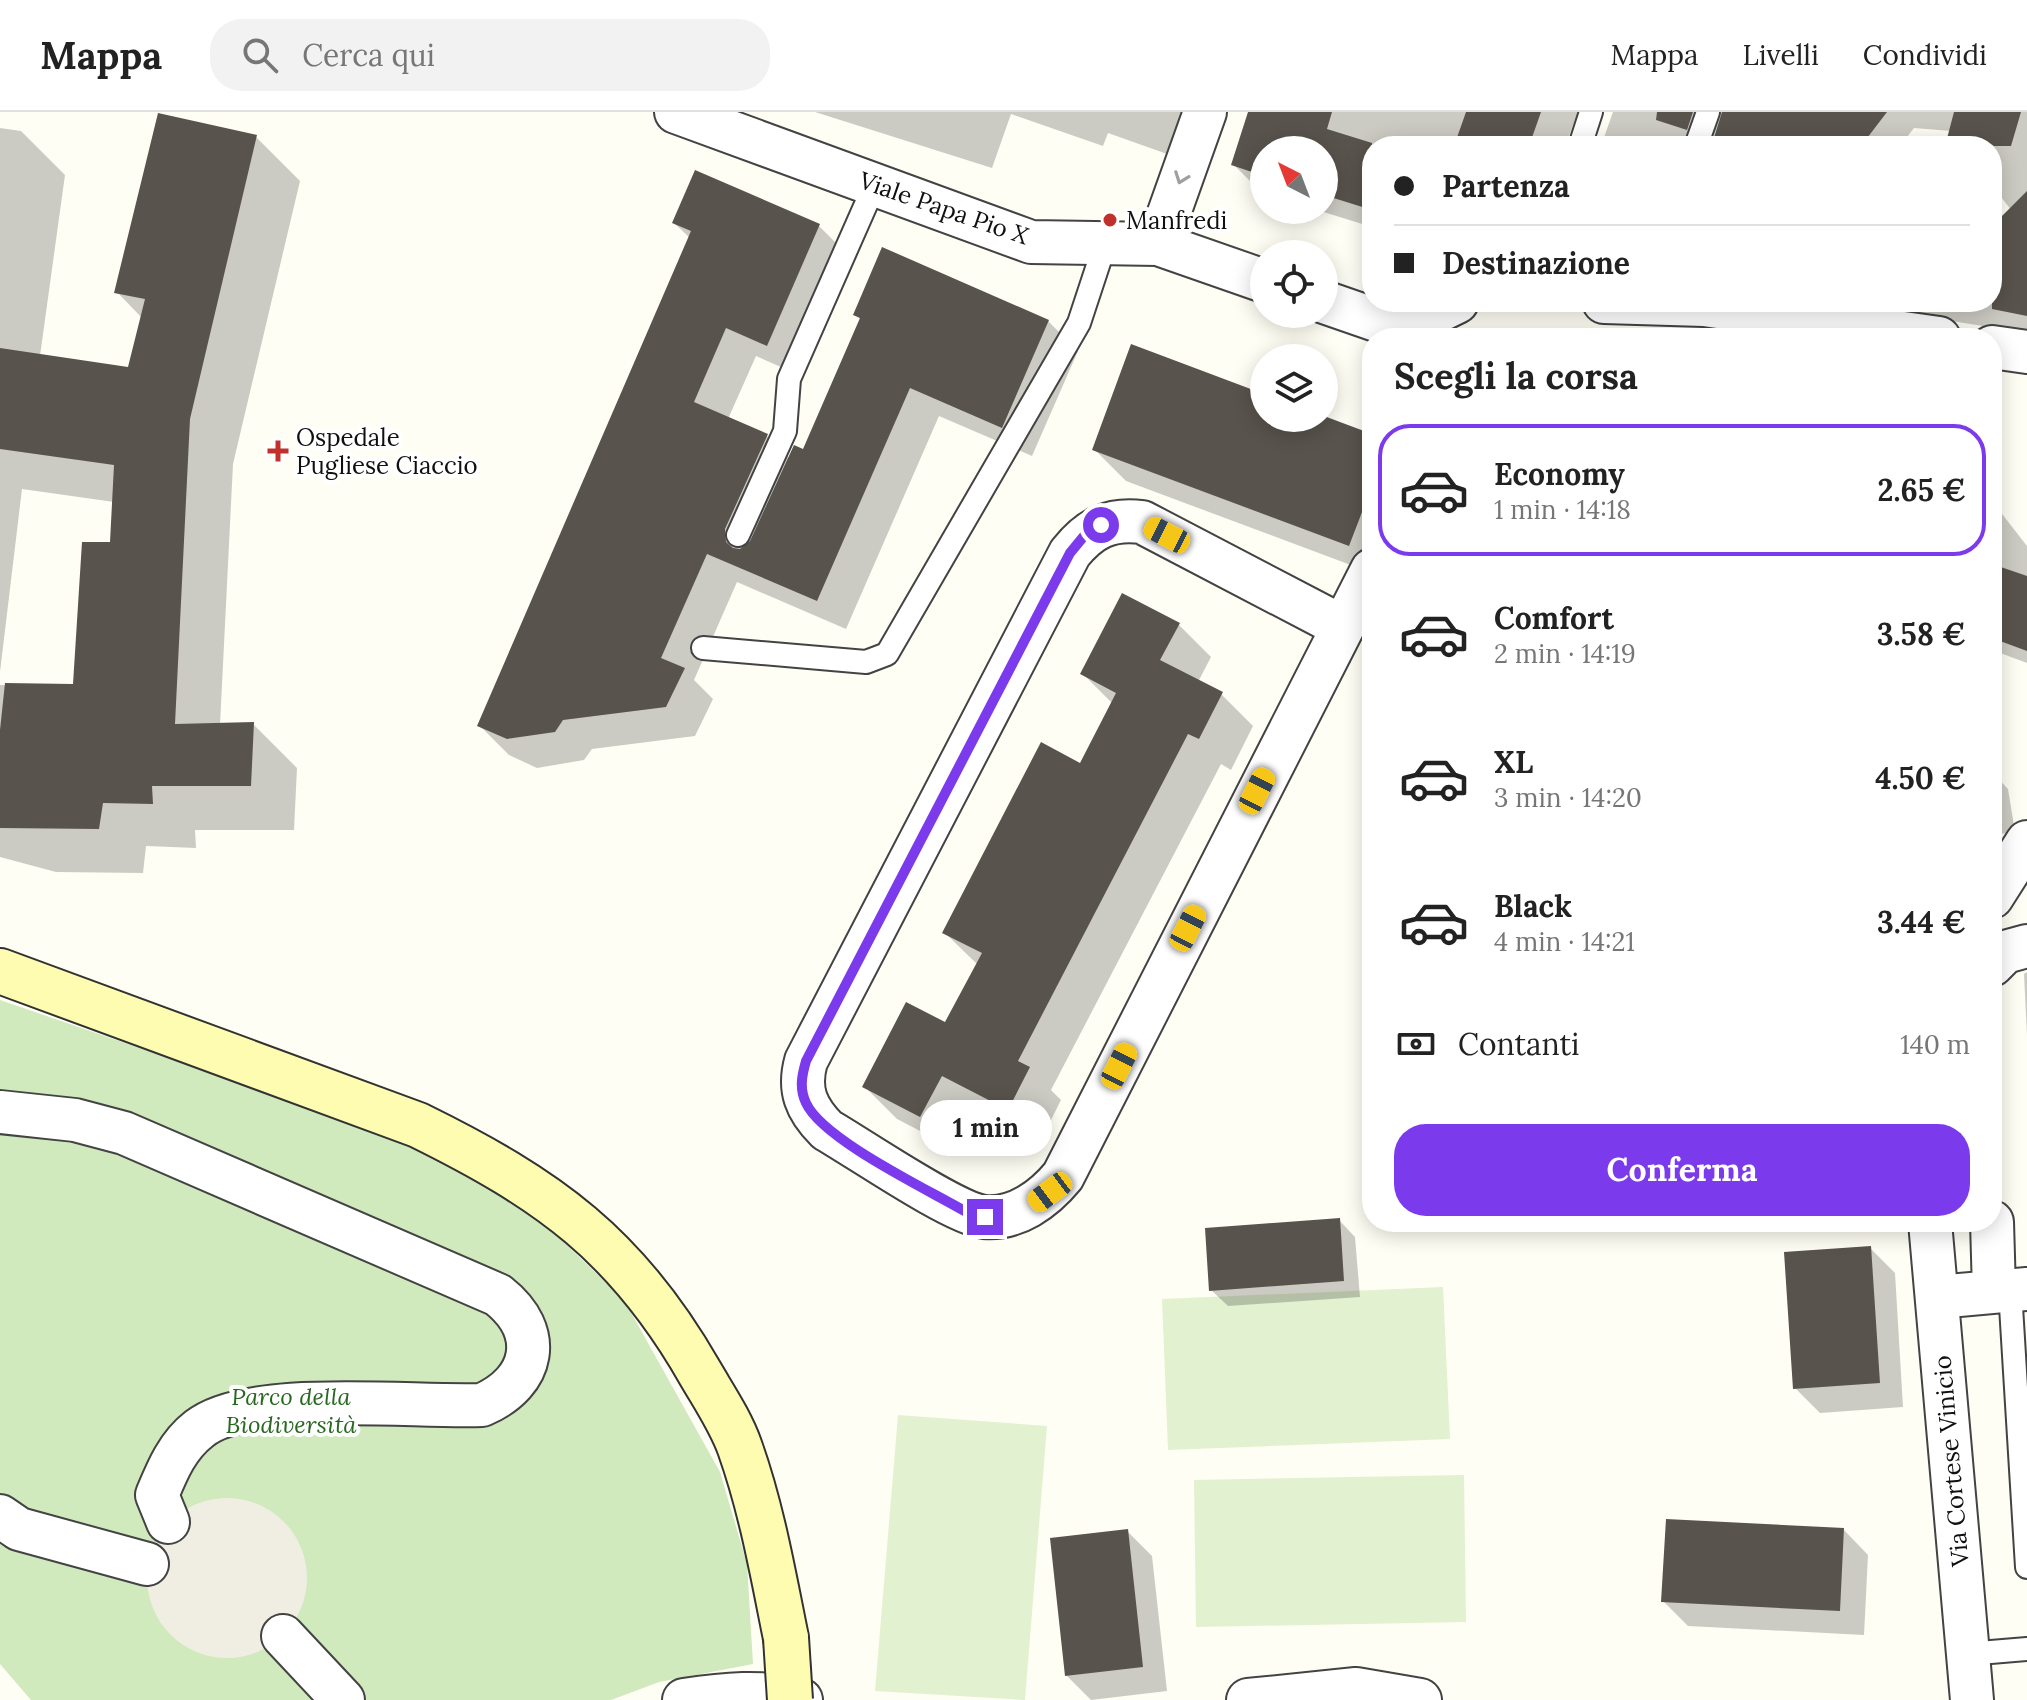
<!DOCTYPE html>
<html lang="it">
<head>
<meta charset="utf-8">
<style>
  :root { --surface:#fff; --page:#f2f2f2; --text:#222; --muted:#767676; --line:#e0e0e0; --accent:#7c3aed }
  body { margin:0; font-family:Lora,serif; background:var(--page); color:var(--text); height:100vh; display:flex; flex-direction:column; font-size:30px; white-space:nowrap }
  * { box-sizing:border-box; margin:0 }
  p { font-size:26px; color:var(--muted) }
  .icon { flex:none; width:44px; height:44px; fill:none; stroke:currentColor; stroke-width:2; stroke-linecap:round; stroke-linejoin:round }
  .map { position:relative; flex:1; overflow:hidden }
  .drawer { position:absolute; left:1362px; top:216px; width:640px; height:904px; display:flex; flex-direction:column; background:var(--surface); border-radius:32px; box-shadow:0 4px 20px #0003 }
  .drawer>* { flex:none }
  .top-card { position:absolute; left:1362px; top:24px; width:640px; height:176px; border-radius:32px; box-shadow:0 4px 20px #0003; display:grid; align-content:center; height:176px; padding:0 32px; background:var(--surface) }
  .needle { width:52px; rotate:318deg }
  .controls { position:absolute; left:1250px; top:24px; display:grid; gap:16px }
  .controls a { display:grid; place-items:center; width:88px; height:88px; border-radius:50%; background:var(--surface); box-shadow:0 4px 20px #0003; font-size:40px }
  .end { position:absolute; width:36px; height:36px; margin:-18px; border:10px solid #7c3aed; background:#fff; box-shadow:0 0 0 4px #fff }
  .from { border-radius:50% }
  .bubble { position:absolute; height:56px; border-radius:28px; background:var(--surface); box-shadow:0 4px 20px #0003; font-size:26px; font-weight:700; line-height:56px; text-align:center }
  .car { position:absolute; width:24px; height:48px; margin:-24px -12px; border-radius:10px; box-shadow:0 0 6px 2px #0007; background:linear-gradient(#f5c518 24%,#345 0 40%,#f5c518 0 76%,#345 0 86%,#f5c518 0) }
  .top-card b { display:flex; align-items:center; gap:28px; height:76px; font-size:30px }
  .top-card b+b { border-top:2px solid var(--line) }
  .top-card i { width:20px; height:20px; background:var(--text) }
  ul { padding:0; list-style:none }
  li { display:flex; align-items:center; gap:24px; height:132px; margin:0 16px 12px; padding:0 16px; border:4px solid transparent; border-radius:32px }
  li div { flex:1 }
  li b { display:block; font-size:30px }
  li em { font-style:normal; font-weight:700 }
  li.active { border-color:var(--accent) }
  li>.icon { width:72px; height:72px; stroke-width:1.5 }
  h2 { padding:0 32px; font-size:36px; line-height:96px }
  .pay { display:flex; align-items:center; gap:20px; height:88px; padding:0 32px; font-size:30px }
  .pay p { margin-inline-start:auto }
  .button { display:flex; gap:16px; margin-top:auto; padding:16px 32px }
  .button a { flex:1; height:92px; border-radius:32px; background:var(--accent); color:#fff; font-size:32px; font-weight:700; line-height:92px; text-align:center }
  header { display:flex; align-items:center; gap:48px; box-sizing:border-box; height:112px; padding:0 40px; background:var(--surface); border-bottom:2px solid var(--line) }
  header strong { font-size:38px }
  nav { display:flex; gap:44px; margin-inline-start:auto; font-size:28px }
  .search { width:560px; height:72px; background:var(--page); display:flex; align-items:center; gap:20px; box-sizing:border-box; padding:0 28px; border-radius:32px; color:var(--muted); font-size:30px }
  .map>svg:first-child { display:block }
</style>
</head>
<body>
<header>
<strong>Mappa</strong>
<div class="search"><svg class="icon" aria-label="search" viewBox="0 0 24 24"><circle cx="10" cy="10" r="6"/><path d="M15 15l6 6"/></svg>Cerca qui</div>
<nav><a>Mappa</a><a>Livelli</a><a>Condividi</a></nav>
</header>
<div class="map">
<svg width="2027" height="1588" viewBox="0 0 2027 1588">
  <rect width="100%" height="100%" fill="#fffef4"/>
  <!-- green -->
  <path fill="#d0e9bd" d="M0,888L314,996L427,1040L523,1091L624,1188L720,1360L747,1452L753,1552L659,1570L611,1588H31L0,1552Z"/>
  <!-- pitch -->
  <path fill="#e2f1cf" d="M1443,1175L1450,1327L1168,1338L1162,1187Z
    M898,1303L1047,1314L1025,1588L875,1579Z
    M1464,1363L1466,1510L1196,1515L1194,1368Z"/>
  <!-- plaza -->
  <path fill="#f0eee2" d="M147 1466a80 80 0 1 1 160 0a80 80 0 1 1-160 0Z"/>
  <!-- shadow -->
  <path fill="#0003" d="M815,0H1181L1167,42L1108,21L1103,34L1011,2L992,56Z
    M1250,0H1578L1565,34H1372V115L1317,98H1324V38H1264V81L1261,80L1233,52Z
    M1613,0H2027V221L1832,190H1992V116L2011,98L1992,73V34H1947L1951,19L1914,16L1900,34H1601Z
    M0,16L21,19L65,63L40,244L129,257L142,206L117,180L256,25L300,69L233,352L220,613L253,612L297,656L294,718H195L196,736L146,734L143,761L56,760L0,745V573L75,574L112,432L114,390L22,377L0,560Z
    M674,111L819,114L848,143L797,262L756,244L728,307L767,324L790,347L804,340L861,208L855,202L1048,209L1078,239L1032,344L939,304L846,517L737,470L694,568L713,587L695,624L592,637L584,648L537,656L509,643L480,614L690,126Z
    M1511,220L1604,226H1510Z
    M1264,284V306L1372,324V461L1126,369L1094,337Z
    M1992,389L2027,434V551L1992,538Z
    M1179,513L1211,545L1198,570L1221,582L1253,614L1231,658L1221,652L1051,978L1061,988L1041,1028L975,994L953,1036L897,1007L865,975L946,913L978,853L945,821L1081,654L1113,592L1083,562Z
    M1992,660L2008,677L2015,720L1992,723Z
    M2027,860V924L2024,862Z
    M1339,1108L1355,1125L1360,1185L1228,1194L1211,1178Z
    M1682,1110H1711L1686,1114Z
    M1870,1136L1895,1161L1903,1295L1820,1301L1795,1276Z
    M1844,1418L1868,1443L1864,1523L1688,1514L1663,1489Z
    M1127,1419L1152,1444L1167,1579L1091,1588L1067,1564Z"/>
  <!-- building -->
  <path fill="#59534d" d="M1248,0H1332L1327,17L1372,31V98L1324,83V38H1264V64L1231,53Z
    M1466,0H1541L1529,34H1454Z
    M1657,0H1693L1687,18L1656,8Z
    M1722,0H1887L1861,34H1739L1714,26Z
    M1954,0H2021L2011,34H1945Z
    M158,1L257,23L190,307L175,612L254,610L251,674H152L153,692L103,691L99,717L0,716V618L5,571L73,572L82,430H110L114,353L0,337V236L128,255L145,187L114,181Z
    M695,58L820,112L767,234L726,216L694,290L768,322L725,417L726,430L733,436L740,437L750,429L794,333L803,337L860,206L853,203L882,135L1049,208L1002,316L910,276L817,489L707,442L661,546L685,556L666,595L563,608L555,620L507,627L477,614L691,119L672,111Z
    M2027,79V204L1992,197V114Z
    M1131,232L1264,282V306L1324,304L1372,322V374L1349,434L1092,338Z
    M1992,452L2027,464V539L1992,526Z
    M1122,481L1180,511L1160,548L1223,580L1199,627L1188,622L1018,949L1030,955L1008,998L942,964L920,1005L862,975L906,890L945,910L982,841L942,821L1041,630L1080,651L1116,581L1080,562Z
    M1340,1106L1344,1169L1209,1179L1205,1116Z
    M1871,1134L1880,1271L1793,1277L1784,1140Z
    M1666,1407L1844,1416L1840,1499L1661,1490Z
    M1128,1417L1143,1555L1065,1564L1050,1426Z"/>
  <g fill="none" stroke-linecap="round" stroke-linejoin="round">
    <defs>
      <path id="lane" d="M1581,31L1591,0
        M1696,34L1708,0
        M738,423L785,319L789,267L875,72
        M703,536L866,550L887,542L1079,211L1106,129
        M2010,1178L2027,1455
        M1967,1542L2027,1537"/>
      <path id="street" d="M676,0L1031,130L1158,132L1264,169
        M1158,132L1205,0
        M1324,190L1402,217L1457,190
        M1604,190L1704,193L1939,226
        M1992,235L2027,240
        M1341,514L1142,410C1110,406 1090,416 1070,441L806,949C798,978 806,997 827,1018C860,1037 953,1101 984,1105C1016,1108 1044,1087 1063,1064L1372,458
        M1992,785L2027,730
        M1992,853L2005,840L2027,834
        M0,1000L75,1008L124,1021L498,1183C545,1220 535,1270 482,1293C414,1296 249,1277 199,1317C177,1334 167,1359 157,1383L168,1410
        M1930,1110L1972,1588
        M1992,1110L1994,1179
        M1937,1185L2027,1177
        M0,1404L19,1417L147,1452
        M283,1524L343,1588
        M684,1588C723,1582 762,1578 801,1588
        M1248,1588L1356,1577L1420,1588"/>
      <path id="secondary" d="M0,859L418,1013C548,1077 627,1133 700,1261C714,1285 731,1310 740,1336C762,1398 773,1462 786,1526"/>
    </defs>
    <!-- lane casing -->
    <use href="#lane" stroke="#434343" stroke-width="26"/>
    <!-- street casing -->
    <use href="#street" stroke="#434343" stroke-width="46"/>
    <!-- secondary casing -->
    <use href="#secondary" stroke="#323232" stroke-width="48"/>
    <!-- lane -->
    <use href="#lane" stroke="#fff" stroke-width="22"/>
    <!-- street -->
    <use href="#street" stroke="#fff" stroke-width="42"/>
    <!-- secondary -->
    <use href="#secondary" stroke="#fdfcb1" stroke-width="44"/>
    <defs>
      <path id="secondary-bridge" d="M786,1526L790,1588"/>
    </defs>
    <!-- secondary-bridge casing -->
    <use href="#secondary-bridge" stroke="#323232" stroke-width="48" stroke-linecap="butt"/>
    <!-- secondary-bridge -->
    <use href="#secondary-bridge" stroke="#fdfcb1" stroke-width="44"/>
  </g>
  <!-- one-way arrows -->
  <defs><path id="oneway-chevron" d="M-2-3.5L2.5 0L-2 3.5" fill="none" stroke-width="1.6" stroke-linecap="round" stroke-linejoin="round" transform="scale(2)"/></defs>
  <use stroke="#9f9f9f" href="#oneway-chevron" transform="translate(1181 66) rotate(110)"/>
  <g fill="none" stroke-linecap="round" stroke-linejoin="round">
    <!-- route -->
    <path stroke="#7c3aed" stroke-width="10" d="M985,1105L968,1101C929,1078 823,1028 806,991C799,976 802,963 806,949L1070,441L1084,424L1101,413"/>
  </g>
  <!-- markers -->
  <g fill="#bf312a" stroke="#fff" stroke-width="3">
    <circle cx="1110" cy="108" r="8"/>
    <path d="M274 327h8v8h8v8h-8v8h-8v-8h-8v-8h8z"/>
  </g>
  <g text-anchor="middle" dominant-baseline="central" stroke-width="8" stroke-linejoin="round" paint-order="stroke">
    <!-- street labels -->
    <g font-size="24" fill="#101010" stroke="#fff">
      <text transform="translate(944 96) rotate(19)">Viale Papa Pio X</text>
      <text transform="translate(1951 1349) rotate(-95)">Via Cortese Vinicio</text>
    </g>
    <!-- poi labels -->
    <g font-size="24" fill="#101010" stroke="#fff" text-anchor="start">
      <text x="1126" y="108">Manfredi</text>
      <text x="296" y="325">Ospedale<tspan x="296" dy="28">Pugliese Ciaccio</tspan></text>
    </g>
    <!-- park labels -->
    <g font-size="24" font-style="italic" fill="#296821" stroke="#fff">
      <text x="291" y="1284">Parco della<tspan x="291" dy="28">Biodiversità</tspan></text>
    </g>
  </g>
</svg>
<div class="controls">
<a><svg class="needle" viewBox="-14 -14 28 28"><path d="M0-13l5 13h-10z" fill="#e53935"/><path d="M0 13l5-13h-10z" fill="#767676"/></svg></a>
<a><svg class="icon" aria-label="locate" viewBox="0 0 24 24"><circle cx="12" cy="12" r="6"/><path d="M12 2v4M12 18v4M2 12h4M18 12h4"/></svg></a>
<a><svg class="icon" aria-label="layers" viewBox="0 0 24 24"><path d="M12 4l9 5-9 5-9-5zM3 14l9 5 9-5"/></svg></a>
</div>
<i class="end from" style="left:1101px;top:413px"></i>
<i class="end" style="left:985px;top:1105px"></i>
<div class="bubble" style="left:920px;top:988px;width:132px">1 min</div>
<i class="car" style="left:1167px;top:423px;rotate:297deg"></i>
<i class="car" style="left:1257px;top:679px;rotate:27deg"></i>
<i class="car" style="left:1188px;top:816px;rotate:27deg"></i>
<i class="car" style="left:1119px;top:954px;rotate:27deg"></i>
<i class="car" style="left:1050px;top:1080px;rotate:233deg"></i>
<div class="top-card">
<b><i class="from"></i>Partenza</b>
<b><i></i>Destinazione</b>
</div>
<section class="drawer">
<h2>Scegli la corsa</h2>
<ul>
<li class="active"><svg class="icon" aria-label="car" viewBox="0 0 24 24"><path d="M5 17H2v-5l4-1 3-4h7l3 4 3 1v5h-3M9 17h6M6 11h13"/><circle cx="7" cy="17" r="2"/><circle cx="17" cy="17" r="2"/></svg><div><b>Economy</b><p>1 min · 14:18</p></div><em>2.65 €</em></li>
<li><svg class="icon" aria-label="car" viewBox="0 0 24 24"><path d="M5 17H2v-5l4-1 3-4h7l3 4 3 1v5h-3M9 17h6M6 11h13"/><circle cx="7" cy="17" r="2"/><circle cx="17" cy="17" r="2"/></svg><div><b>Comfort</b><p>2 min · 14:19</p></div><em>3.58 €</em></li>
<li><svg class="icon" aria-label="car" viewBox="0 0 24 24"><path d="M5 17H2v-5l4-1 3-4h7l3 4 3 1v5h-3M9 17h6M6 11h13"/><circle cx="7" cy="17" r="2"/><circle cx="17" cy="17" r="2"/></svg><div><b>XL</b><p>3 min · 14:20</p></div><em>4.50 €</em></li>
<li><svg class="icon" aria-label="car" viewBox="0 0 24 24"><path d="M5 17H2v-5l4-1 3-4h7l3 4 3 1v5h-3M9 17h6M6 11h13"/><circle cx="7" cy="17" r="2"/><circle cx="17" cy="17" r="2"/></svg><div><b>Black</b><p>4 min · 14:21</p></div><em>3.44 €</em></li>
</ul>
<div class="pay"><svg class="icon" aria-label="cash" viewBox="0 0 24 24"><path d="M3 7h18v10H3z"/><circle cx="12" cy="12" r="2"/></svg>Contanti<p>140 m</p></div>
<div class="button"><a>Conferma</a></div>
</section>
</div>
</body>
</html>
